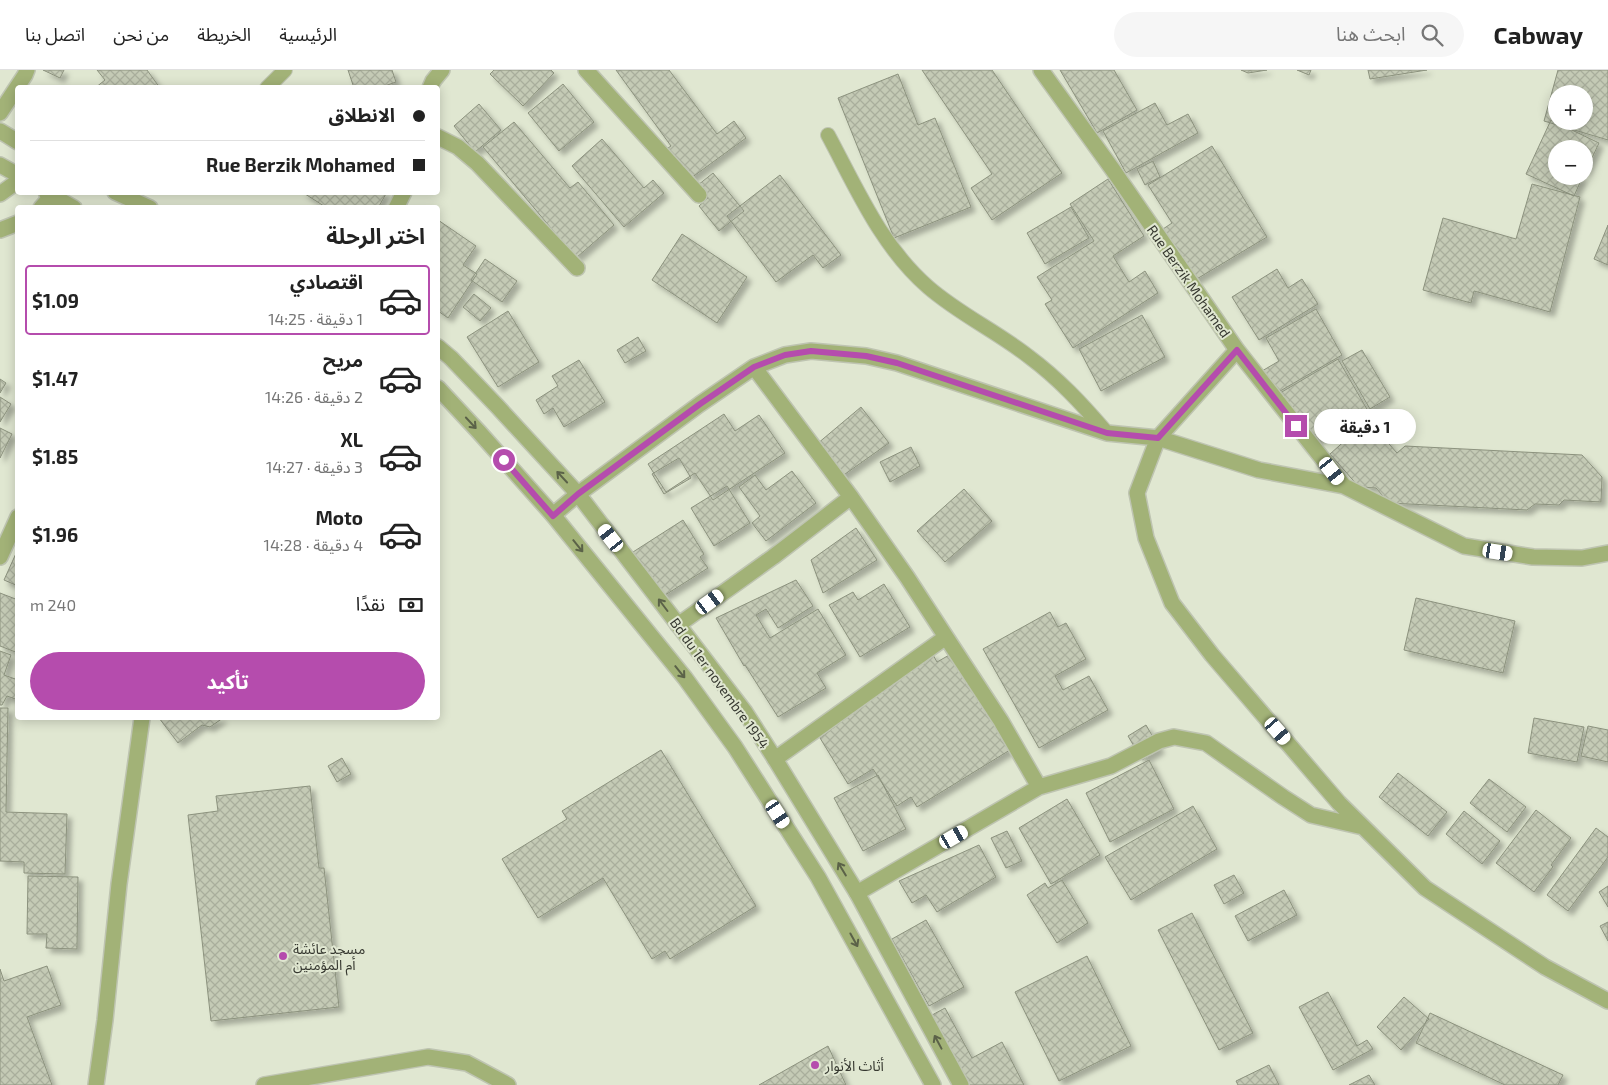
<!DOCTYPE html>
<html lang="ar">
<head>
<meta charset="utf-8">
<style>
  :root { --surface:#fff; --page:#f6f6f6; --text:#222; --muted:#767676; --line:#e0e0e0; --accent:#b54cad }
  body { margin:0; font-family:"Exo 2","Noto Sans Arabic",sans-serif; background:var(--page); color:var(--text); direction:rtl; height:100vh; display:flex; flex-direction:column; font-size:19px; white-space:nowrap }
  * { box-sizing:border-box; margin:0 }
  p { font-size:16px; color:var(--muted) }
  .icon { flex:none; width:28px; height:28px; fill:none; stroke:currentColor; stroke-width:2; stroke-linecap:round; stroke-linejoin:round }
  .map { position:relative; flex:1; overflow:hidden; direction:ltr }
  .sheet { position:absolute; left:15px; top:135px; width:425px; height:515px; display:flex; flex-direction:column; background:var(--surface); border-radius:5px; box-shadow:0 2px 12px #0003; direction:rtl }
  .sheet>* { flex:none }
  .top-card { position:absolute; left:15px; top:15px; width:425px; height:110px; border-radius:5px; box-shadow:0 2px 12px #0003; direction:rtl; display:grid; align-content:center; height:110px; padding:0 15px; background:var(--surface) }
  .controls { position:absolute; left:1548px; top:15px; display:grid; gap:10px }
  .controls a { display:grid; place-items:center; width:45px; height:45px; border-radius:50%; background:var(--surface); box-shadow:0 2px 12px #0003; font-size:25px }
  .end { position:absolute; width:22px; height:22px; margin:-11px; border:6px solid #b54cad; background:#fff; box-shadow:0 0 0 2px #fff }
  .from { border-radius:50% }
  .bubble { position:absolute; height:35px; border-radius:18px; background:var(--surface); box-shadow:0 2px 12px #0003; font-size:16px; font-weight:700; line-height:35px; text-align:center; direction:rtl }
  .car { position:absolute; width:15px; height:30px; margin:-15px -8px; border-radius:6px; box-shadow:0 0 4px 1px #0007; background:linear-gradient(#fff 24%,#345 0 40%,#fff 0 76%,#345 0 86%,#fff 0) }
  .top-card b { display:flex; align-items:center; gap:18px; height:48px; font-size:19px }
  .top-card b+b { border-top:1px solid var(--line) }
  .top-card i { width:12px; height:12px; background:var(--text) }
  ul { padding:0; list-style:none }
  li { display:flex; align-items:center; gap:15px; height:70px; margin:0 10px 8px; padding:0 5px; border:2px solid transparent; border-radius:5px }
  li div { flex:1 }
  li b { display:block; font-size:19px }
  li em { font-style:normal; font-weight:700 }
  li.current { border-color:var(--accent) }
  li>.icon { width:45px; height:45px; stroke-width:1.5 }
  h2 { padding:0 15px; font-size:22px; line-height:60px }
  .pay { display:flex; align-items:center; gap:12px; height:55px; padding:0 15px; font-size:19px }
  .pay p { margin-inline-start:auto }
  .button { display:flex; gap:10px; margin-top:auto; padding:10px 15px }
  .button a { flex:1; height:58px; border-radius:30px; background:var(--accent); color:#fff; font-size:20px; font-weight:700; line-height:58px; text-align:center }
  header { display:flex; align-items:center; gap:30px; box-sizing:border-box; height:70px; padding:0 25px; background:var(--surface); border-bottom:1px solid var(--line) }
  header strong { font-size:24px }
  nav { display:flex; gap:28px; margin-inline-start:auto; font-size:18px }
  .search { width:350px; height:45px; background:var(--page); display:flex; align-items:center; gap:12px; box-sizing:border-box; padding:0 18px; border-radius:28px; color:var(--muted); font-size:19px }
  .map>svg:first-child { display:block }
</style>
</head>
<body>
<header>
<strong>Cabway</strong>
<div class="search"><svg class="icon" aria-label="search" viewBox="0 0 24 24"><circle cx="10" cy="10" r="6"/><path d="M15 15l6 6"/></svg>ابحث هنا</div>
<nav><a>الرئيسية</a><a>الخريطة</a><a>من نحن</a><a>اتصل بنا</a></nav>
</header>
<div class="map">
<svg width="1608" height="1015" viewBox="0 0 1608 1015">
  <defs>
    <pattern id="building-cross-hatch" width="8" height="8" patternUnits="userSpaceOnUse" patternTransform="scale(1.25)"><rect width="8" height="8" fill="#c4cab5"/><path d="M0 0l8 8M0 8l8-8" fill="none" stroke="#a9ae9c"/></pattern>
    <filter id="shadow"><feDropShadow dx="4.5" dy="4.5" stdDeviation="2.5" flood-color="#0004"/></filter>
  </defs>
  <rect width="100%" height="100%" fill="#e0e7d1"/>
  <!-- building -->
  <path fill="url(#building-cross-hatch)" stroke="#8c927e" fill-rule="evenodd" filter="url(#shadow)" d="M43,0H64L60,8Z
    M97,0H147L160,18H95L105,10Z
    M348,0H392L396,12L379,18H354Z
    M494,0H551L554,3L523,36L490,4Z
    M616,0H669L717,64L734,51L746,68L687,111L665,80L671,76Z
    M922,0H992L1062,103L992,150L971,118L992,104Z
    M1060,0H1114L1137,40L1097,63Z
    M1241,0H1267L1248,3Z
    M1297,0H1311L1309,5Z
    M1368,0H1427L1370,9Z
    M1558,0H1608V70L1544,51ZM1556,24H1584V51H1556Z
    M898,4L918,55L935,48L971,137L894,168L838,28Z
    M563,14L594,52L559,81L528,43Z
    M1155,33L1167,55L1188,44L1198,63L1126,103L1103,61Z
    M479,34L501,60L475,82L454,56Z
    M1551,50L1599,73L1584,105V79H1556V106H1583L1574,126L1526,104Z
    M514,52L570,118L578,112L614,155L576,188L483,77Z
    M602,69L644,118L653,110L664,123L624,157L572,96Z
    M1212,76L1267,167L1185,216L1154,165L1172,153L1148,115Z
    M1153,91L1160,107L1145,115L1137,99Z
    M713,103L744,141L719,161L699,136L708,128L698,115Z
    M780,105L841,185L823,198L813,185L776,212L727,146Z
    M1108,109L1144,166L1113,186L1129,212L1145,201L1158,223L1073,278L1045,234L1052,230L1037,207L1094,171L1070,134Z
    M1532,114L1580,127L1550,242L1474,221L1471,233L1423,220L1443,148L1516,169Z
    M302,122H387L378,138H327Z
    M1071,137L1089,168L1045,194L1027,163Z
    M438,150L476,176L463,195L477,204L448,248L438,241Z
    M1608,155V195L1594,189Z
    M682,164L747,207L717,253L652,210Z
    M485,189L517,211L502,232L471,210Z
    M1277,199L1288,218L1302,209L1318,234L1259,270L1232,227Z
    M474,224L491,238L480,251L463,237Z
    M1316,239L1342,285L1275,324L1262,301L1279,291L1266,268Z
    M508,241L539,292L498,317L467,267Z
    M1142,245L1165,287L1101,321L1079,279Z
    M638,267L646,281L625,293L617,280Z
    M1362,280L1390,327L1370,339L1342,291Z
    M1338,289L1368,341L1305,377L1275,326Z
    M579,290L605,332L564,357L553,338L544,344L536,330L558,316L552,306Z
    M0,309L6,313L0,323Z
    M0,327L11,334L0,352Z
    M861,337L889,373L841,407L817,374Z
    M724,344L735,361L759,345L785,383L713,430L695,403L666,422L648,394Z
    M1368,350L1397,383L1405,376L1582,385L1602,407L1601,432L1564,430L1559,435L1535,434L1527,440L1389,433L1376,418L1359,417L1330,384Z
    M0,358L12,364L0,388Z
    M911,377L920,396L890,412L880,392Z
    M679,388L691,408L664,424L652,404Z
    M792,401L816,433L766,471L752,453L760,446L739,417L755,405L766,420Z
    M727,416L750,453L714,476L691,438Z
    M964,419L992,451L945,492L917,461Z
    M683,450L704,484L700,487L708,498L662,527L633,482Z
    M856,458L877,490L823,523L811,490Z
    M18,479V516L4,510Z
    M796,510L813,536L778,558L766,539L756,545L770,568L818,539L846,585L817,603L826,618L778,647L745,595L744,596L716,548Z
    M884,514L910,557L860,587L829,535L853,522L858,530Z
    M0,523L18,530V583L0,576Z
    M1416,528L1515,551L1503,603L1404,580Z
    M1050,542L1058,557L1066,553L1086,589L1055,606L1063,620L1089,606L1108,640L1039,678L983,579Z
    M0,581L11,585L4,605L18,610V630L7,626L2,635H0Z
    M932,583L937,592L951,584L1010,680L917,737L911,727L897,736L873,699L848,714L820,668Z
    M0,638H8L6,742L67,744L65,804L24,803V792L0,791Z
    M159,648H223L210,657L202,655L178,673Z
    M1534,648L1584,657L1577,692L1528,683Z
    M1146,655L1160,679L1142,690L1128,666Z
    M1588,656L1608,660V692L1581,686Z
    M661,680L756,836L670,889L665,881L652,889L603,808L538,848L502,789L567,749L562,741Z
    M342,688L351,704L337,712L328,696Z
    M1149,690L1174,739L1110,772L1086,723Z
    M1398,703L1447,742L1428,766L1379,727Z
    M878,705L906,759L863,781L834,728Z
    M1489,709L1526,737L1507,762L1470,733Z
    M310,716L319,798H324L339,937L211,951L188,745L218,741L216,726Z
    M1067,729L1100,785L1051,814L1019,758Z
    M1193,736L1217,779L1131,830L1105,787Z
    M1536,740L1571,768L1551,795L1553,797L1534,822L1496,793Z
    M1464,741L1500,771L1482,794L1446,764Z
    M1596,758L1608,767V787L1568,841L1547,825Z
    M1007,761L1022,791L1006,798L991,768Z
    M979,775L996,807L937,842L926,825L912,833L899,811Z
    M1234,805L1244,823L1224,834L1214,815Z
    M28,806L78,807L77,879L46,878L47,864H27Z
    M1062,810L1088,853L1057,873L1027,825L1045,813L1048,818Z
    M1608,816V837L1599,822Z
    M1284,820L1297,845L1248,871L1235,846Z
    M1192,843L1253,963L1219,980L1158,860Z
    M926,850L964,917L929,936L892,869Z
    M1608,852V871L1600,856Z
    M1087,886L1131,976L1059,1011L1015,922Z
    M47,896L61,935L27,947L52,1015H0V899L4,911Z
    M1328,922L1357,976L1367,970L1373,979L1333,1000L1299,937Z
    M1404,927L1429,949L1401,980L1377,957Z
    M945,938L972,988L1002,972L1024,1015H969L932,945Z
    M1430,943L1563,1005L1558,1015H1505L1416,973Z
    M828,976L846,1015H759Z
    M1269,995L1279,1015H1238L1236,1011Z
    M1369,1005L1375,1015H1349Z"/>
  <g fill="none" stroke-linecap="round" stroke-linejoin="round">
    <defs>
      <path id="service" d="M267,18L285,0
        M828,65C857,119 881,176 928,217C959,244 996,261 1028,286C1059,309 1082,334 1107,363"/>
      <path id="minor" d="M586,0L699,125
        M1041,0L1113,100L1237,280L1344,416
        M430,18L433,11L442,0
        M0,43L25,5L27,0
        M438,67L458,77L477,93L577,198
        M0,124L18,111
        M41,138L55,122
        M396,138L404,122
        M0,160L18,153
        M1237,280L1158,368L1137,423L1146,468L1172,533L1212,585L1339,733L1425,818L1545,897L1608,931
        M754,297L851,427
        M553,445L578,424L700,334L754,297L785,285L811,281L866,286L897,293L1107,363L1158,368L1259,400L1344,416L1464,476L1533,487L1582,488L1608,483
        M0,487L18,447
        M678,555L773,487L851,427L907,507L946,567L1001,651L1039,717
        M775,689L946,567
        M857,823L1039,717L1111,696L1159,671L1174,667L1206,673L1283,727L1311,745L1363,757
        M96,1015L105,950L119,814L142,648
        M264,1015L428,987L467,993L508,1015"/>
      <path id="tertiary" d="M0,61L18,72
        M0,95L18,105
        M46,122L74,138
        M115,122L150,138
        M438,277L451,288L497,336L578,424L745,642L775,689L857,823L961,1015
        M438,318L479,362L553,445L685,608L735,677L818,807L933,1015"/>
    </defs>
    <!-- service casing -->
    <use href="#service" stroke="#bec4b1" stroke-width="16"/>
    <!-- minor casing -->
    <use href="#minor" stroke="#bec4b1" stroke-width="18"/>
    <!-- tertiary casing -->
    <use href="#tertiary" stroke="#bec4b1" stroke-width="18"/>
    <!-- service -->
    <use href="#service" stroke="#a2b277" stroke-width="14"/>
    <!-- minor -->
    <use href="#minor" stroke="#a2b277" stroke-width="15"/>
    <!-- tertiary -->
    <use href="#tertiary" stroke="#a2b277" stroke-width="15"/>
  </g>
  <!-- one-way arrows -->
  <defs><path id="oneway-shaft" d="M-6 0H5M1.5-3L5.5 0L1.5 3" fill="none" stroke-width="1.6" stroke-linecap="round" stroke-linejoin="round" transform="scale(1.25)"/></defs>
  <g stroke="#5b6248">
    <use href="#oneway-shaft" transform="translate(471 353) rotate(47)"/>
    <use href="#oneway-shaft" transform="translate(562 407) rotate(-133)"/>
    <use href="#oneway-shaft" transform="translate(578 476) rotate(51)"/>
    <use href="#oneway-shaft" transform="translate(663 535) rotate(-127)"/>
    <use href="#oneway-shaft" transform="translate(680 602) rotate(51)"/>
    <use href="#oneway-shaft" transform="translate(842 799) rotate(-121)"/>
    <use href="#oneway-shaft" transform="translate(854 870) rotate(61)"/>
    <use href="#oneway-shaft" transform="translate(938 972) rotate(-118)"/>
  </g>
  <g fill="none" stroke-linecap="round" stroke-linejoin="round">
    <!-- route -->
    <path stroke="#b54cad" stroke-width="6" d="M504,390L553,446L578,424L700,334L754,297L785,285L811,281L866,286L897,293L1107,363L1158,368L1237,280L1296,356"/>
  </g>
  <!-- markers -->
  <g fill="#b54cad" stroke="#e0e7d1" stroke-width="2">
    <circle cx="283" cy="886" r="5"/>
    <circle cx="815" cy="995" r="5"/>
  </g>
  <g text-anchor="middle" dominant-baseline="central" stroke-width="4" stroke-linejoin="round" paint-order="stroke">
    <!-- street labels -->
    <g font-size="14" fill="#35372f" stroke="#e0e7d1">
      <text transform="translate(1189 211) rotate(55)">Rue Berzik Mohamed</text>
      <text transform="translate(720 613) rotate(54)">Bd du 1er novembre 1954</text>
    </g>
    <!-- poi labels -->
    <g font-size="14" fill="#35372f" stroke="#e0e7d1" text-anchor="start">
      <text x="293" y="878">مسجد عائشة<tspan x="293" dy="16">أم المؤمنين</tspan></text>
      <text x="825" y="995">أثاث الأنوار</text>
    </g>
  </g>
</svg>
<div class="controls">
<a>+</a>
<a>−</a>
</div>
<i class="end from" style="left:504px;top:390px"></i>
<i class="end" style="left:1296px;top:356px"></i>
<div class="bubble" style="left:1314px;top:339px;width:102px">1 دقيقة</div>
<i class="car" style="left:1332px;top:401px;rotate:142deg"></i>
<i class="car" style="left:611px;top:468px;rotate:322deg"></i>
<i class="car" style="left:1498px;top:482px;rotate:99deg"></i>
<i class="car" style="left:710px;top:532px;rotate:54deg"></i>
<i class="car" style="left:1278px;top:661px;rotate:139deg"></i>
<i class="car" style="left:778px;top:744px;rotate:147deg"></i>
<i class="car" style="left:954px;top:767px;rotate:60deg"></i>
<div class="top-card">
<b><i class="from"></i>الانطلاق</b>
<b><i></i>Rue Berzik Mohamed</b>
</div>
<section class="sheet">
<h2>اختر الرحلة</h2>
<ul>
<li class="current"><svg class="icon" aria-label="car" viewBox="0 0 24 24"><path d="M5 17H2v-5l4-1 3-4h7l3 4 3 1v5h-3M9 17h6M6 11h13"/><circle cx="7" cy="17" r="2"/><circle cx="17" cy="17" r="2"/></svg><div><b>اقتصادي</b><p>1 دقيقة · 14:25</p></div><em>$1.09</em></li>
<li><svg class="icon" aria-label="car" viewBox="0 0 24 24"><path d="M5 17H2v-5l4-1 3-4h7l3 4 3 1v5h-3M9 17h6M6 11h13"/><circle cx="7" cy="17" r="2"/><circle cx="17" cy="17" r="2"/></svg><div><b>مريح</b><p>2 دقيقة · 14:26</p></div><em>$1.47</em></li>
<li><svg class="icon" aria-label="car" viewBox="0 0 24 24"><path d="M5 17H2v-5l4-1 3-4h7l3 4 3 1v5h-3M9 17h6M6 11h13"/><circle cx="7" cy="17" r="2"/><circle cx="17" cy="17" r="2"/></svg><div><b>XL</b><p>3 دقيقة · 14:27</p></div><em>$1.85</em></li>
<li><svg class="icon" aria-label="car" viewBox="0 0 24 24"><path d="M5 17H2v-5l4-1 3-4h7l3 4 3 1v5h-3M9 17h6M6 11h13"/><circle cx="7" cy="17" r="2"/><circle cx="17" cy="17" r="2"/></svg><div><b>Moto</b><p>4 دقيقة · 14:28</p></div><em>$1.96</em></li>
</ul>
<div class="pay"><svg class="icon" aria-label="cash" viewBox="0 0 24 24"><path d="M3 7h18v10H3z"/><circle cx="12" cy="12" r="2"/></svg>نقدًا<p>240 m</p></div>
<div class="button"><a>تأكيد</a></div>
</section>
</div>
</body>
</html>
